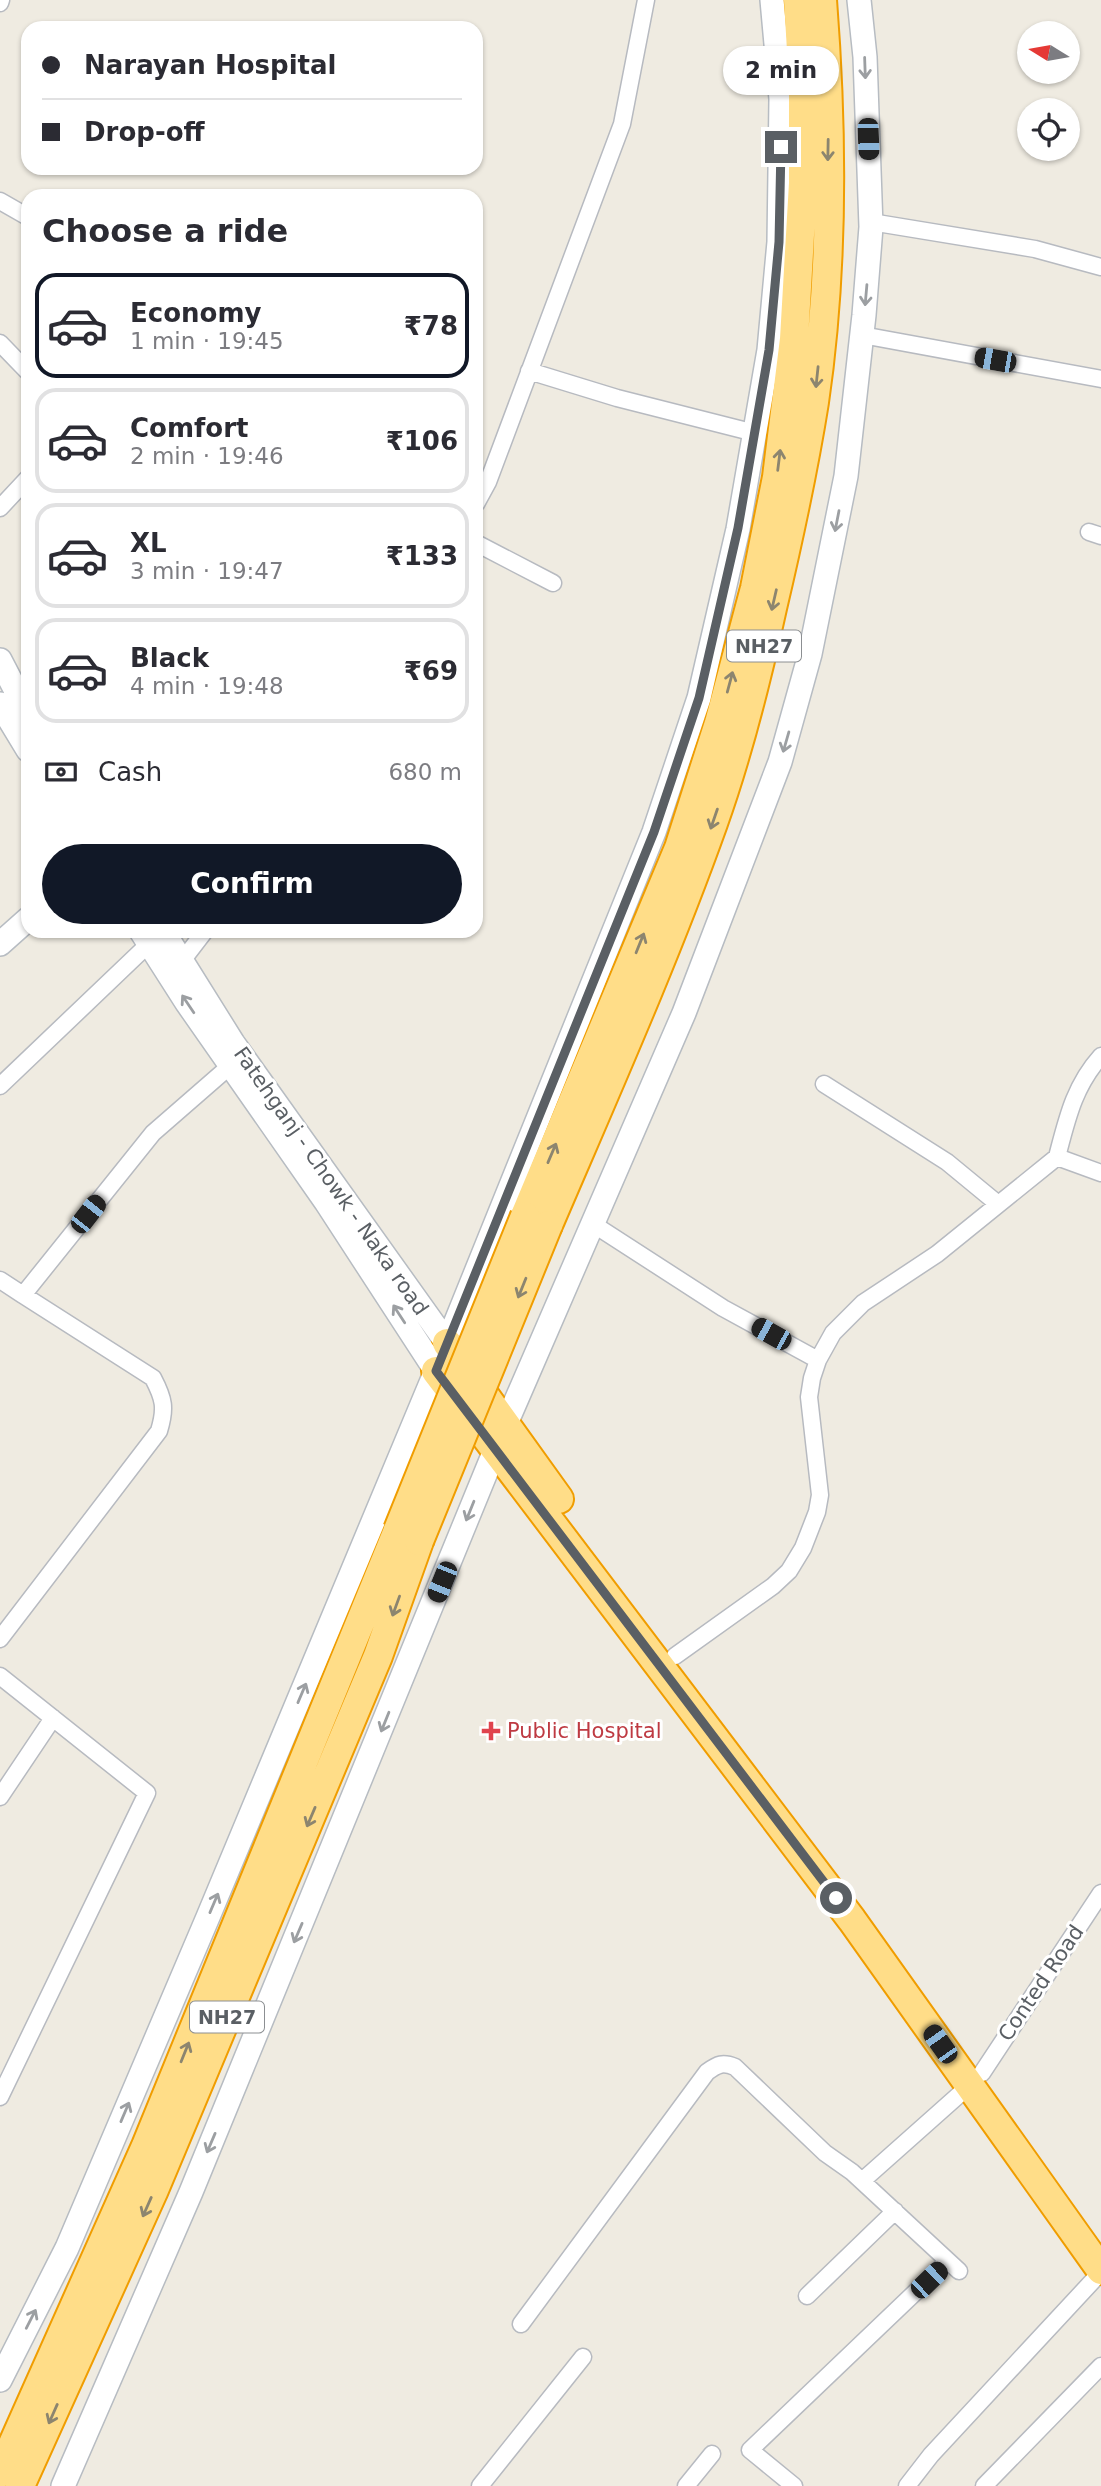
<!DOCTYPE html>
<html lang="en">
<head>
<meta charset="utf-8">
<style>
  :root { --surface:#fff; --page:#f7f7f7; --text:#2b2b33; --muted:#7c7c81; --line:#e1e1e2; --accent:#111827 }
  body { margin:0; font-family:"DejaVu Sans",sans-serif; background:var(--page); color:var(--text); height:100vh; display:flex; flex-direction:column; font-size:26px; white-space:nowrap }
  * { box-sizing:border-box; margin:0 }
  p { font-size:23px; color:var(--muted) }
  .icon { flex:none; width:38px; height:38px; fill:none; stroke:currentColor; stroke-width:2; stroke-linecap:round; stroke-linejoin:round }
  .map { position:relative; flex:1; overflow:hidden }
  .sheet { position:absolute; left:21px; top:189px; width:462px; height:749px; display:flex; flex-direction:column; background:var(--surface); border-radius:21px; box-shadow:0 2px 5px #0004 }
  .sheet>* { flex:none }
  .banner { position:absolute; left:21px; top:21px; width:462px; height:154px; border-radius:21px; box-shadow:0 2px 5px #0004; display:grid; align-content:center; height:154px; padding:0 21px; background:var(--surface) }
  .needle { width:46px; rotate:281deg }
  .controls { position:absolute; left:1017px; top:21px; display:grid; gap:14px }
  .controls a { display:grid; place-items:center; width:63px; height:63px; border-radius:50%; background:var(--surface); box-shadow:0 2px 5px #0004; font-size:35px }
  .end { position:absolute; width:32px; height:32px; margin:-16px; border:9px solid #5a5f64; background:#fff; box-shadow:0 0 0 4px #fff }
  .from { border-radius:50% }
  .bubble { position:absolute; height:49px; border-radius:24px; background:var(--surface); box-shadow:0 2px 5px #0004; font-size:23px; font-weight:700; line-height:49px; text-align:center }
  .car { position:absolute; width:21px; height:42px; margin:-21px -10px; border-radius:9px; box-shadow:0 0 5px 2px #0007; background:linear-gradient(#222 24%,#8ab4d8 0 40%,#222 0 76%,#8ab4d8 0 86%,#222 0) }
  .banner b { display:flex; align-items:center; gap:24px; height:66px; font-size:26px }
  .banner b+b { border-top:2px solid var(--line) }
  .banner i { width:18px; height:18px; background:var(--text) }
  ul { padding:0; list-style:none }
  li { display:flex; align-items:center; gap:21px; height:105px; margin:0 14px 10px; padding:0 7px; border:4px solid var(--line); border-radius:21px }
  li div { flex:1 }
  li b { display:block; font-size:26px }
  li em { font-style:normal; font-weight:700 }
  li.current { border-color:var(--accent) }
  li>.icon { width:63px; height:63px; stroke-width:1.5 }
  h2 { padding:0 21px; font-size:32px; line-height:84px }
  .pay { display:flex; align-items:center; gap:18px; height:77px; padding:0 21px; font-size:26px }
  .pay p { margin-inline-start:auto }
  .action { display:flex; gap:14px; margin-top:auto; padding:14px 21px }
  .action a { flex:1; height:80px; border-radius:42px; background:var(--accent); color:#fff; font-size:28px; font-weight:700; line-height:80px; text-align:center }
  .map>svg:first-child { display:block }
</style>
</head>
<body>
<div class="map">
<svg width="1101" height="2486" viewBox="0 0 1101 2486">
  <rect width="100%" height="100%" fill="#efebe1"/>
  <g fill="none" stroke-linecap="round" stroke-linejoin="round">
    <defs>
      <path id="street" d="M0,3L1,0
        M0,201L28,217
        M871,222L1035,249L1101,267
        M862,335L1101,379
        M0,343L28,372
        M529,371L617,398L755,433
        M476,504L488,482L622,124L646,0
        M0,508L28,478
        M1089,532L1101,536
        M476,543L553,583
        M182,961L205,931
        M824,1084L947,1162L998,1204
        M0,1086L155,938
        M1057,1157C1067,1119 1074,1086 1101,1056
        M593,1224L723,1308L818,1360
        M0,1280L23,1295L153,1133L238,1059
        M0,1639L159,1431C166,1408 164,1399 153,1378L23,1295
        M675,1656L773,1586L789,1571L803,1548L817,1512L820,1495L809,1397L812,1378L818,1360L833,1333L863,1303L937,1254L1057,1157L1101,1173
        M0,1676L147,1793L0,2097
        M0,1797L53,1718
        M982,2073L1101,1893
        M862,2181L970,2085
        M807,2296L895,2211
        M521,2324L707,2072C718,2064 723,2062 735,2067L825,2153L852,2172L959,2271
        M480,2486L583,2357
        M686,2486L712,2454
        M794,2486L750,2450L948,2261
        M907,2486L931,2455L1101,2272
        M984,2486L1101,2366"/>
      <path id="secondary" d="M0,660L28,714
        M0,704L28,750
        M141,931L187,1003L326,1202L436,1371
        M163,931L233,1043L447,1343
        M0,944L28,919
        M0,2380L67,2248L208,1917L436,1371L654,832L699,698L738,529L769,350L779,242L781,99L772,0
        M63,2486L191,2192L505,1426L684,1013L780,762L810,654L846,476L864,315L871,227L865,57L859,0"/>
      <path id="highway" d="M525,1216L679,848L719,723L755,588L777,477L794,339L803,183V84L798,0
        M548,1225C605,1092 664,960 713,823C738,753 756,681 772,608C788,540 803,471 814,402C833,273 832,129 822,0
        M447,1343L559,1499
        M436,1371L852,1920L1101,2270
        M0,2473L146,2146L398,1530
        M20,2486L153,2192L378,1656L419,1541"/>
    </defs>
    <!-- street casing -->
    <use href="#street" stroke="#b7bac0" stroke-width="19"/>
    <!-- secondary casing -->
    <use href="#secondary" stroke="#b7bcc2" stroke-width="26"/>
    <!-- highway casing -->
    <use href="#highway" stroke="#f09d00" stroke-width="32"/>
    <!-- street -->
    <use href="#street" stroke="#fff" stroke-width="16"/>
    <!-- secondary -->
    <use href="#secondary" stroke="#fff" stroke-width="23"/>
    <!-- highway -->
    <use href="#highway" stroke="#fd8" stroke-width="28"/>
    <defs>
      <path id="highway-bridge" d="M398,1530L525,1216
        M419,1541L548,1225"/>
    </defs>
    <!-- highway-bridge casing -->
    <use href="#highway-bridge" stroke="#f09d00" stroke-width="32" stroke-linecap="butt"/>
    <!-- highway-bridge -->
    <use href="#highway-bridge" stroke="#fd8" stroke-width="28"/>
  </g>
  <!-- one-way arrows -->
  <defs><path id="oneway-shaft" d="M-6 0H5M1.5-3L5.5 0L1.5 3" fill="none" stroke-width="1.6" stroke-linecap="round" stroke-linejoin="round" transform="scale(1.75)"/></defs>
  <g stroke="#9c9fa2">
    <use href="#oneway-shaft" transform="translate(865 68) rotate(88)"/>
    <use href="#oneway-shaft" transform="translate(866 295) rotate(95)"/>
    <use href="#oneway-shaft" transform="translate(837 521) rotate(101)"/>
    <use href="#oneway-shaft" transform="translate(786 742) rotate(106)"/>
    <use href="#oneway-shaft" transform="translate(188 1004) rotate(-124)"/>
    <use href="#oneway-shaft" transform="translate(399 1314) rotate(-123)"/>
    <use href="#oneway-shaft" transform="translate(470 1511) rotate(112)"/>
    <use href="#oneway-shaft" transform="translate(302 1693) rotate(-67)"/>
    <use href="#oneway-shaft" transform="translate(385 1722) rotate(112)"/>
    <use href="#oneway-shaft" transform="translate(214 1903) rotate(-67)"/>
    <use href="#oneway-shaft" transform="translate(298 1933) rotate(113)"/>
    <use href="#oneway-shaft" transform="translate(125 2112) rotate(-67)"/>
    <use href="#oneway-shaft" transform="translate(211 2143) rotate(113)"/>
    <use href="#oneway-shaft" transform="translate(31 2319) rotate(-63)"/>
  </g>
  <g stroke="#8c856f">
    <use href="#oneway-shaft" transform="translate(828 150) rotate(91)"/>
    <use href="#oneway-shaft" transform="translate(817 377) rotate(96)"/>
    <use href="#oneway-shaft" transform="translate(779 460) rotate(-83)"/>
    <use href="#oneway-shaft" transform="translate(774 600) rotate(103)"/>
    <use href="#oneway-shaft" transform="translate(730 682) rotate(-75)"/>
    <use href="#oneway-shaft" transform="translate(714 819) rotate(109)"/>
    <use href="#oneway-shaft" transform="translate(640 943) rotate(-68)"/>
    <use href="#oneway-shaft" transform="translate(552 1153) rotate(-67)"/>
    <use href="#oneway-shaft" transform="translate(522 1288) rotate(112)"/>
    <use href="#oneway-shaft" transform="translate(396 1606) rotate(110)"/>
    <use href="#oneway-shaft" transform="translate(311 1817) rotate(113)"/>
    <use href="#oneway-shaft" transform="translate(185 2052) rotate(-68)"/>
    <use href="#oneway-shaft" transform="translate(147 2207) rotate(114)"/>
    <use href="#oneway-shaft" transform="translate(53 2414) rotate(114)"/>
  </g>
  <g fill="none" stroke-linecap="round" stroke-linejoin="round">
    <!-- route -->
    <path stroke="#5a5f64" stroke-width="9" d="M781,147L779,242L769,350L738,528L699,698L654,832L436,1371L836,1898"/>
  </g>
  <!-- markers -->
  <path fill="#e0444e" stroke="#fff" stroke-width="2.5" d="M487.5 1720.5h7v7h7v7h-7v7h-7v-7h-7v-7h7z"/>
  <g text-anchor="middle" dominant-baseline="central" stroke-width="6" stroke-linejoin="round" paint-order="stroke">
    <!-- shield labels -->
    <g fill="#fff" stroke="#8c8f92" stroke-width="2">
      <rect x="727" y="630.5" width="74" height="31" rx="5"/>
      <rect x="190" y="2001.5" width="74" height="31" rx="5"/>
    </g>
    <g font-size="19" font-weight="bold" fill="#5a5f64">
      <text x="764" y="646">NH27</text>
      <text x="227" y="2017">NH27</text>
    </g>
    <!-- street labels -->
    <g font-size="21" fill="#5a5f64" stroke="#fff">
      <text transform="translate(331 1181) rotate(55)">Fatehganj - Chowk - Naka road</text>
      <text transform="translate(1041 1983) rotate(-56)">Conted Road</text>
    </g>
    <!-- health labels -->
    <g font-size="21" fill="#be3a42" stroke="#fff" text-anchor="start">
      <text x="507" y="1731">Public Hospital</text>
    </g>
  </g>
</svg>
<div class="controls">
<a><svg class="needle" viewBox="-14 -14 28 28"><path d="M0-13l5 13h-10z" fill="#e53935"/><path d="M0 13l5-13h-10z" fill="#7c7c81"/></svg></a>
<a><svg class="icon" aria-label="locate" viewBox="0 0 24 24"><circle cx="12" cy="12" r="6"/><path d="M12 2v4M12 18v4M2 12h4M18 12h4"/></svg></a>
</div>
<i class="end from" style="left:836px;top:1898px"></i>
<i class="end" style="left:781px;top:147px"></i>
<div class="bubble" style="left:723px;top:46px;width:116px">2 min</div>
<i class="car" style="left:868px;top:139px;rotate:178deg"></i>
<i class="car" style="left:995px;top:360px;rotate:280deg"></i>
<i class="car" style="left:88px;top:1214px;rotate:38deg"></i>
<i class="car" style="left:771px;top:1334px;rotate:299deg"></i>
<i class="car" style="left:442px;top:1582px;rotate:202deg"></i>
<i class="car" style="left:940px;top:2044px;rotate:325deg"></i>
<i class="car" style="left:929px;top:2280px;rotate:46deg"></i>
<div class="banner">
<b><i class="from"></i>Narayan Hospital</b>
<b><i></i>Drop-off</b>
</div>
<section class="sheet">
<h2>Choose a ride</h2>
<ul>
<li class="current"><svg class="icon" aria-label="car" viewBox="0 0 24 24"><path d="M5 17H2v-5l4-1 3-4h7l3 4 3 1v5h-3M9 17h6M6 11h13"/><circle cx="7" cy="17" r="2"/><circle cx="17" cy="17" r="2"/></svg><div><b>Economy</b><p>1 min · 19:45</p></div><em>₹78</em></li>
<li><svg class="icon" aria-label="car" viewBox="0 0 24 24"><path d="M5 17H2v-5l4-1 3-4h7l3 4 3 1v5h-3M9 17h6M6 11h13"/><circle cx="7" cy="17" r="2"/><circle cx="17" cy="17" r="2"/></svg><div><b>Comfort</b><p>2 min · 19:46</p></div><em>₹106</em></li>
<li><svg class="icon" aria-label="car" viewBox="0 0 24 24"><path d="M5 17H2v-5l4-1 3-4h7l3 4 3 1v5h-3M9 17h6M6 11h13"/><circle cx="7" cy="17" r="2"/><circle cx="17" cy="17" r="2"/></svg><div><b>XL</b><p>3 min · 19:47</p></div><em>₹133</em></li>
<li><svg class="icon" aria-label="car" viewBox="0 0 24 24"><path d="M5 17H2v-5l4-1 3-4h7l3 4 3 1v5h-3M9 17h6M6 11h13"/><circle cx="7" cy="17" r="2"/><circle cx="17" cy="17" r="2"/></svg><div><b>Black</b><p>4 min · 19:48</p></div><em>₹69</em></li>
</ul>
<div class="pay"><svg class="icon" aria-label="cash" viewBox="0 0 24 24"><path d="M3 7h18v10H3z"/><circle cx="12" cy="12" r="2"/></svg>Cash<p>680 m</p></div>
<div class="action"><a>Confirm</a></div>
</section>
</div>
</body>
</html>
